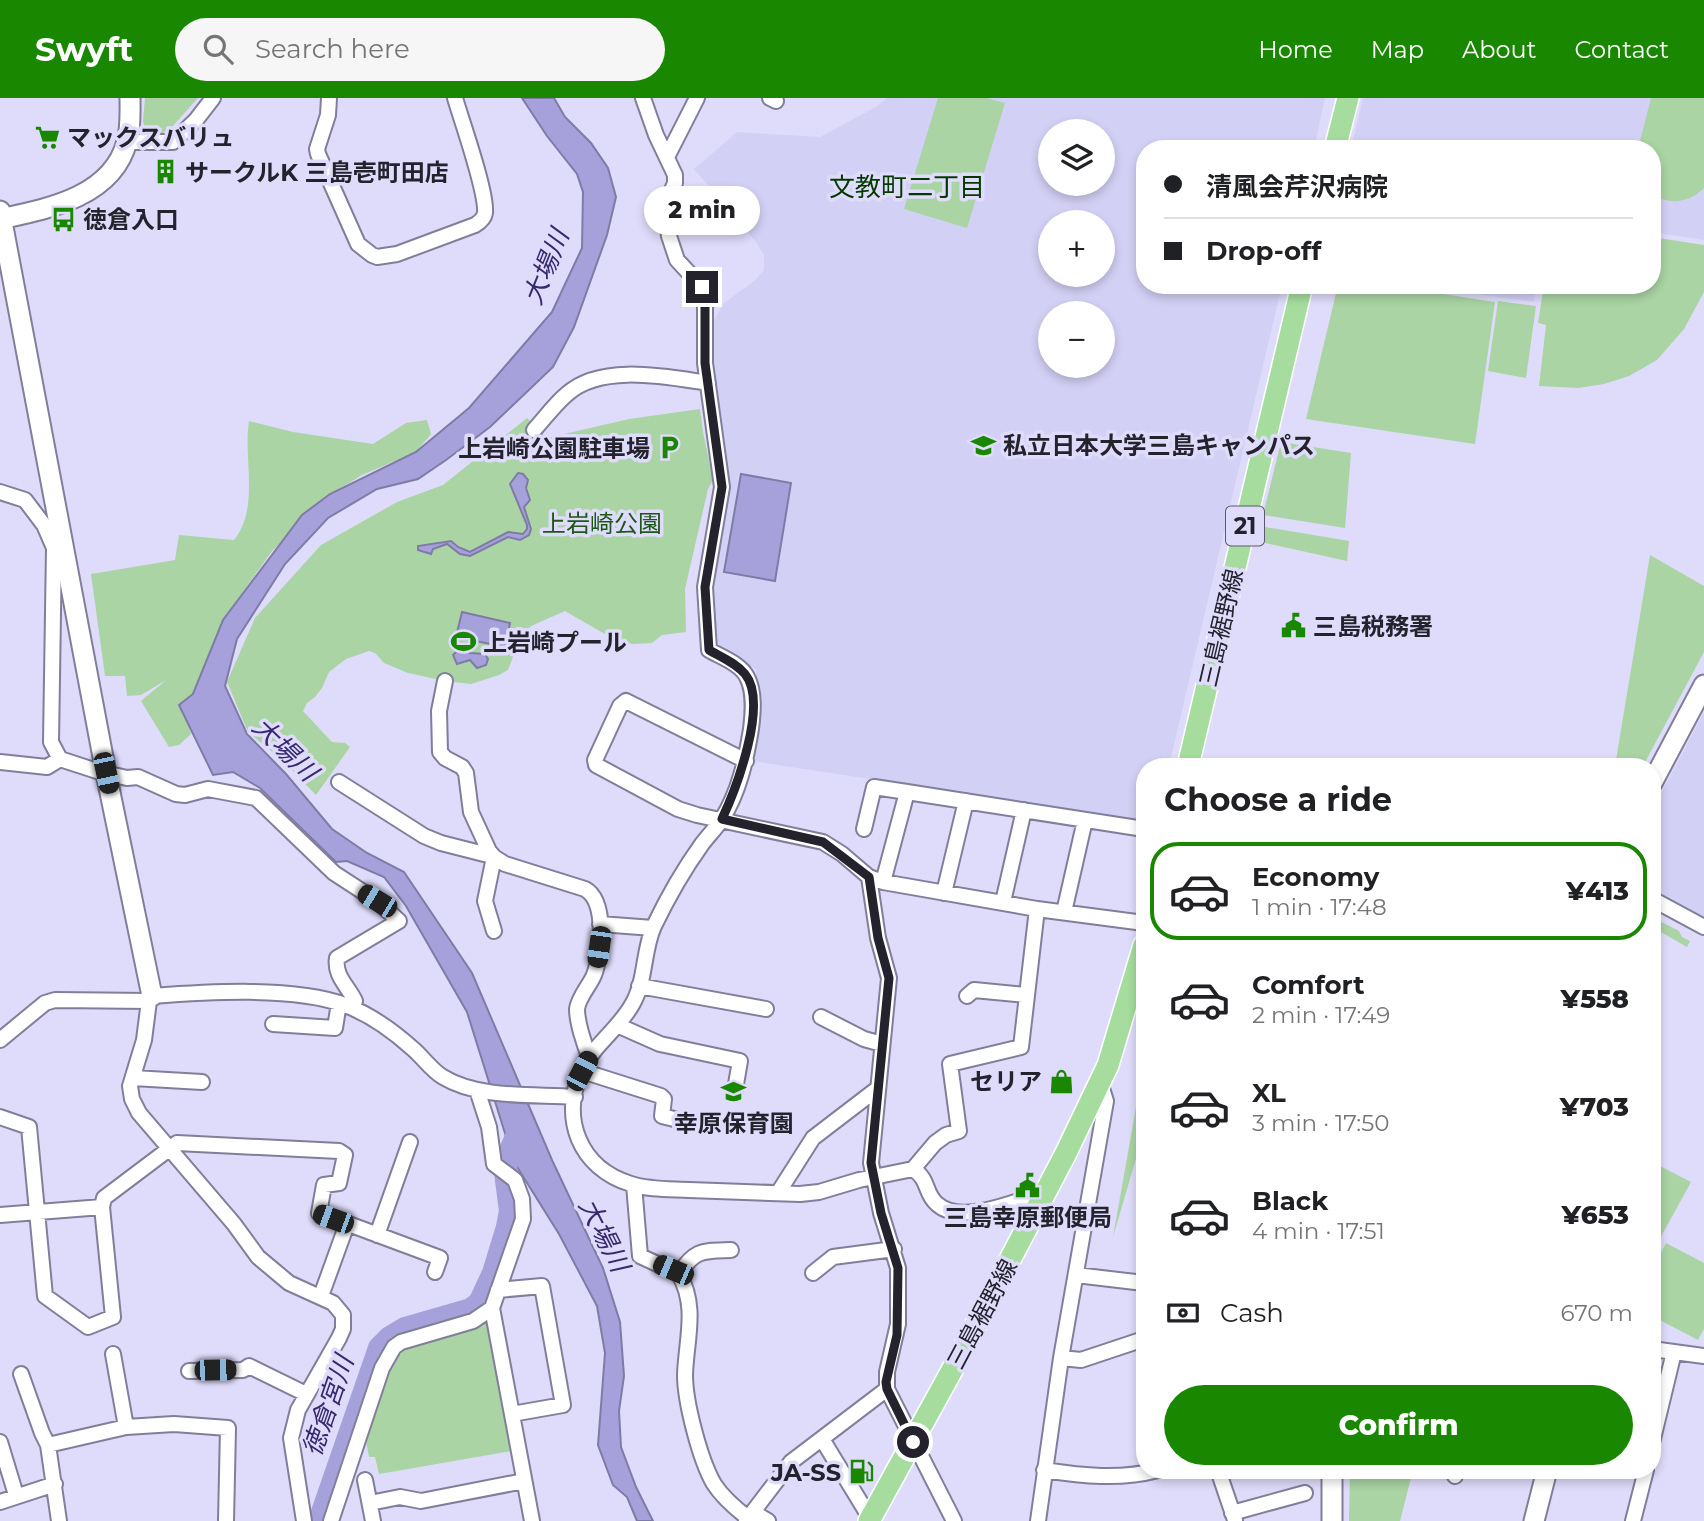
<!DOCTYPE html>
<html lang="en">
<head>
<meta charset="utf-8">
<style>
  :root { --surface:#fff; --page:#f6f6f6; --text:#202124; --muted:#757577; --line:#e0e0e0; --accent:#1a8701 }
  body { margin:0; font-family:Montserrat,"Noto Sans JP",sans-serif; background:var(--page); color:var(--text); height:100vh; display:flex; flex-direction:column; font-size:26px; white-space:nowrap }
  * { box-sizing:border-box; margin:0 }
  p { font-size:23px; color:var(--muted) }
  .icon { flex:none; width:38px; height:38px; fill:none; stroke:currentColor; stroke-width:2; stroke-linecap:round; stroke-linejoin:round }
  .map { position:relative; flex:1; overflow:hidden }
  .details { position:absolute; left:1136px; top:660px; width:525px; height:721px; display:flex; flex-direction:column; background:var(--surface); border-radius:28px; box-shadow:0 4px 10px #0003 }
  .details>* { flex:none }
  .hud { position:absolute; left:1136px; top:42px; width:525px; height:154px; border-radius:28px; box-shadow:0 4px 10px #0003; display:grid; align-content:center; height:154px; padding:0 28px; background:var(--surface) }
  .tools { position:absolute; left:1038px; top:21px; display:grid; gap:14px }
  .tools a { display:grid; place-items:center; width:77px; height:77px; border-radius:50%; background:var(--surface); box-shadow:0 4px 10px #0003; font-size:35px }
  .end { position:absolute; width:32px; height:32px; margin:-16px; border:9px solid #23222d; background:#fff; box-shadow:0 0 0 4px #fff }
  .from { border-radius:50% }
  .bubble { position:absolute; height:49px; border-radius:24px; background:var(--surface); box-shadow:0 4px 10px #0003; font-size:23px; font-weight:800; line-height:49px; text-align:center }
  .car { position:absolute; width:21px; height:42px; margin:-21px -10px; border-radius:9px; box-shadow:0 0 5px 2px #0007; background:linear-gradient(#222 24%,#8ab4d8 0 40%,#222 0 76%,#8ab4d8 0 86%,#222 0) }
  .hud b { display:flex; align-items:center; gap:24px; height:66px; font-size:26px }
  .hud b+b { border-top:2px solid var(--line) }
  .hud i { width:18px; height:18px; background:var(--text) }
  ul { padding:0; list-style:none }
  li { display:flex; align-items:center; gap:21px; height:98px; margin:0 14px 10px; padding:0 14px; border:4px solid transparent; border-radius:28px }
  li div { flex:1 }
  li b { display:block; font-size:26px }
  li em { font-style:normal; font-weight:800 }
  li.on { border-color:var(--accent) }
  li>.icon { width:63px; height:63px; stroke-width:1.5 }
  h2 { padding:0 28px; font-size:32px; line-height:84px }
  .pay { display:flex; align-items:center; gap:18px; height:77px; padding:0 28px; font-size:26px }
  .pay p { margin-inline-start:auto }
  .button { display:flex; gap:14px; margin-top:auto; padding:14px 28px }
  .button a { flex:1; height:80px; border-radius:42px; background:var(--accent); color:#fff; font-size:28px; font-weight:800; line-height:80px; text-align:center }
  header { display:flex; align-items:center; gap:42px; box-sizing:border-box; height:98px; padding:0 35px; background:var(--accent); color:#fff }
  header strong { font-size:33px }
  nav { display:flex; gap:38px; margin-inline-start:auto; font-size:24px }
  .search { width:490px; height:63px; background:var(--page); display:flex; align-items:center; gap:18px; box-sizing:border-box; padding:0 24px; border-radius:38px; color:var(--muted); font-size:26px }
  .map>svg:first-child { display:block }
</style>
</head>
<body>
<header>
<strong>Swyft</strong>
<div class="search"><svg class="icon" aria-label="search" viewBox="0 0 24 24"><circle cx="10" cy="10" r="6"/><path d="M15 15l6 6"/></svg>Search here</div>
<nav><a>Home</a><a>Map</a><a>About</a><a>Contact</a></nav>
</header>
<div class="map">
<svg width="1704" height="1423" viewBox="0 0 1704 1423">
  <rect width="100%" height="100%" fill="#dedcfa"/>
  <!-- built -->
  <path fill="#d3d0f5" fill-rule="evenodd" d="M887,0H1325L1314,51H1144V187H1282L1169,668H1144V723L753,663L756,635V571L715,548L711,496L727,392L716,315L710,239L713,224L724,205L754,183L764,172V157L756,144L694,71L737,34L820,39L876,9ZM1050,33H1102V86H1050ZM1050,124H1102V177H1050ZM1050,215H1102V268H1050Z
    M1363,0H1704V142L1652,134V51H1351Z
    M1413,187H1536L1534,204Z
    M1704,614V819L1652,792V713Z"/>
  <!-- green -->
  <path fill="#aad4a4" d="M145,0H198L171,30L161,36L145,31L143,23Z
    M938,0H987L1005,5L967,130L904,111Z
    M1651,0H1704V90C1689,105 1670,107 1652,97V51H1638Z
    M1652,139L1704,147V194L1684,231L1657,262L1629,278L1604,286L1578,290L1539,288L1546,227L1538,225L1544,187H1652Z
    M1338,187H1385L1495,204L1475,346L1306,321Z
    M1498,203L1536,208L1526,280L1488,273Z
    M700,311L703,334L713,382L708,391L685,491L686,534L662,537L652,545L633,546L617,543L565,513L531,528L521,538L508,572L499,577L471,586L445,583L408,575L384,565L375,555L369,553L346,561L329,574L322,590L315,599L307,605L303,613L332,644L345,645L350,649L316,697L281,661L248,634L227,584L255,520L321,447L397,404L443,387L527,320L547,340L629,321Z
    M427,322L431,336L416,354L362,377L329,397L272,453L223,522L193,596L182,605L191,636L179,647L169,649L141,603L166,582L141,597L127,598L125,578H105L91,476L175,462L179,437L234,442C260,410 243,361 249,323L293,334L373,346L406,325Z
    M1281,344L1351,355L1345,430L1263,417Z
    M1265,429L1349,443L1347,463L1261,444Z
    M1650,457L1704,488V554L1643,668H1615Z
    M1652,819L1679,833L1682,839L1690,843L1687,849L1652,829Z
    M1138,998L1144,999V1033L1113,1139Z
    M1652,1064L1691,1084L1652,1155Z
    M1666,1145L1704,1165V1231L1698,1242L1652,1218V1172Z
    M486,1223L512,1353L379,1376L375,1359H369L365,1338L394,1256L401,1251Z
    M1350,1372H1413L1400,1423H1349Z"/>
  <!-- water -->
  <path fill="#a7a1db" stroke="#7f7ba7" stroke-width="2" d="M522,0H554L565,19L591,45L608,70L616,99L607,137L574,229L553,269L490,329L446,362L418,381L377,391L328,420L285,466L237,541L225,588L247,636L286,676L332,731L367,755L404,774L472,875L552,1062L603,1170L620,1224L624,1278L619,1313L621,1349L636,1389L653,1423H637L627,1399L613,1387L598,1347L605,1255L597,1208L559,1136L514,1064L467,914L406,808L384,779L347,763L336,764L260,690L233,674L213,677L179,607L193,596L223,522L302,417L330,396L416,354L469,310L552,214L582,150L583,94L577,76L547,38Z
    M518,375L523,376L528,382L526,390L530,402L524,409L531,431L529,437L520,442L508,439L470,458L460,456L447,446L433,451L431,456L418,452V448L451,443L458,449L470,454L508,434L523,436L527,431V427L510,386Z
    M741,376L791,385L775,483L724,474Z
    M462,514L510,525L505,549L456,539Z
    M460,550L470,555L485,556L488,561L486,567L477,570L470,562L457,566L453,557Z"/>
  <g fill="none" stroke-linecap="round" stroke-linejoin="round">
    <!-- river -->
    <path stroke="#a7a1db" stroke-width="24" d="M320,1423L380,1250L390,1240L405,1231L471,1212L480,1205L494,1175L508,1129L511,1113L505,1067L519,1034"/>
    <defs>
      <path id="street" d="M329,0L328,17L317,51L318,56L358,146L372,157L377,159L397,156L475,127C480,124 484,121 485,115C487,94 462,24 455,0
        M643,0L656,37L675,77V85L665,108L669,138L677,162L702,189L705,202V265L722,389L705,489L709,552C721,559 741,566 747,579C755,594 753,615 751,631C746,662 739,694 722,721C716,730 708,738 702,746C684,771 667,801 654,828C643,852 646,882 633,905C620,930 594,946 582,972C560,1020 579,1070 631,1086C649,1092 671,1091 689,1092C726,1093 763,1095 800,1096L819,1094L859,1082L913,1071L935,1045L946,1037L959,1033L950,966L1021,949L1037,811
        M770,0L776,3
        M127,44H173L196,22L213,0
        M667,59L697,0
        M534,332C545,320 555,306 567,296C601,265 667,279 708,285
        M0,394L25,402L44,427L54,450L51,644L60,661L100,674L127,680L138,679L176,696L185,697L208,691L256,700L334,775L377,803L399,823L337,860C334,878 348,888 355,903L353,910
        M445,583L439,613L440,654L445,660L462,669L466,675L471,714L489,753L494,759L505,766L585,791C607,803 602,856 594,877C590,887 578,900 577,911C577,924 584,946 589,958
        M746,663L626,603L620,608L595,662L596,667L678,711L697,717L823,744L842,756L869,779L883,784L1037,811L1144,825
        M0,664L47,669L60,661
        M339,684L424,738L441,745L492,758
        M864,731L874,689L907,694
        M494,759L485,803L494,833
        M883,784L907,694L1144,731
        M944,795L966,703
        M1652,801L1704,829
        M1003,804L1024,712
        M1064,814L1085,722
        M600,826L653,830
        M639,888L766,911
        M967,898L974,892L1026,897
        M821,919L864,941L882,946
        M273,926L335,930L339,905
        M617,927L660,946L740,963L735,992
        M0,942L45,905L55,902L149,903
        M582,973L661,998L664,1001L662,1018L682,1023
        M133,980L202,984
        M0,1019L29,1029L45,1198L88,1229L113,1219L102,1109L104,1100L177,1045L339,1053L345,1057L339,1085L324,1087L319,1115L440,1160L435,1174
        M913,1071C930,1082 924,1095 937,1106C961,1128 1020,1102 1047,1093
        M634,1087L640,1158L679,1176C698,1209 686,1242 685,1277C685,1304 700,1362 714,1386C723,1400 735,1410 748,1420
        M778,1095L813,1040L877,991
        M0,1117L102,1109
        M377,1137L410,1044
        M813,1175L833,1159L894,1151
        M679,1176C695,1151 703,1153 731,1152
        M1076,1177L1144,1185
        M498,1192L542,1188L563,1307L512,1316
        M321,1198L347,1126
        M492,1210L532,1423
        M1652,1251L1704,1258
        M113,1256L126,1329
        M1061,1260L1081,1262L1144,1241
        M189,1273L243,1272L249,1268L306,1296
        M21,1276L42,1335L48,1347
        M887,1291L954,1423
        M822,1341L870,1420
        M0,1344L16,1397
        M1652,1345L1674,1254
        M1044,1372C1083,1378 1120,1382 1158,1372
        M1218,1372L1235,1422
        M1455,1378L1456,1372
        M365,1382L373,1423
        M0,1404L55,1386
        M370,1405L400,1399L421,1403L524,1383
        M753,1414L768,1423
        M1232,1415L1305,1395
        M59,1423L48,1347L126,1329L174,1326L228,1330L226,1423
        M304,1423L291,1340L298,1312L339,1240L343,1231V1217L333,1205L289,1185L258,1159L234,1126L139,1015L132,1001L130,988L144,942L149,903L152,898C206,894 294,888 345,907C369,916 393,933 412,950C423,959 431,972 443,979C479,1001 534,996 575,999
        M331,1423L382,1270L394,1249L401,1244L473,1223L492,1210L523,1121L522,1101L515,1082L494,1066L489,1029L477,992
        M746,1423L791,1364L887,1291V1274L898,1226V1170L881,1115L871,1065L889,880L878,840L869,779
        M1038,1423L1061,1260L1106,1003L1100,984
        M1633,1423L1646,1372"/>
      <path id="secondary" d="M0,113L106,675L152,898
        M0,121C47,111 113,99 127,43C131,30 130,14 130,0
        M1652,685L1704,587
        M1332,1423V1372
        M1534,1423L1547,1372"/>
      <path id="primary" d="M1335,51L1348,0
        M1188,668L1302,187
        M869,1423L951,1274L1066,1055L1108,967L1144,847"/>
    </defs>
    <!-- street casing -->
    <use href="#street" stroke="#817e9a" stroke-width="18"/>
    <!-- secondary casing -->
    <use href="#secondary" stroke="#817e9a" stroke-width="23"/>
    <!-- primary casing -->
    <use href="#primary" stroke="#fff" stroke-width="24"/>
    <!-- street -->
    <use href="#street" stroke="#fff" stroke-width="14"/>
    <!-- secondary -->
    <use href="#secondary" stroke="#fff" stroke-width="19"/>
    <!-- primary -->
    <use href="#primary" stroke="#a6dd9e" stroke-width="21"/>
  </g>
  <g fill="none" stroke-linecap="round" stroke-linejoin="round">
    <!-- route -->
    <path stroke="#23222d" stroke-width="9" d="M702,189L705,202V265L722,389L705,489L709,552C721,559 736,565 745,576C769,605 736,691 722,721L823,744L869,779L878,840L889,880L871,1065L881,1115L898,1170L897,1237L886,1284L887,1291L913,1344"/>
  </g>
  <!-- icons -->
  <defs>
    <symbol id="supermarket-bare" viewBox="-9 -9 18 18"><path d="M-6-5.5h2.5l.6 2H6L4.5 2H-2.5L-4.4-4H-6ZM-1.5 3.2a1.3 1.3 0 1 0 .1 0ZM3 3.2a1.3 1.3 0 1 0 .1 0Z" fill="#1a8701" stroke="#dedcfa" stroke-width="2.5" paint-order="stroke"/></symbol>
    <symbol id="building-bare" viewBox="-9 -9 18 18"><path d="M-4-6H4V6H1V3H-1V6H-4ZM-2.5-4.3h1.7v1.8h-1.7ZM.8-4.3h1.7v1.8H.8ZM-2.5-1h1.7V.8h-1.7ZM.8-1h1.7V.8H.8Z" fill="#1a8701" stroke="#dedcfa" stroke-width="2.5" paint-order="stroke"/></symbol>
    <symbol id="bus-bare" viewBox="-9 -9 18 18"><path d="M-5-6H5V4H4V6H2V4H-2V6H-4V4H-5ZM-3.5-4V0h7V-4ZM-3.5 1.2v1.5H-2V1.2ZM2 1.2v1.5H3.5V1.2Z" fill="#1a8701" stroke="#dedcfa" stroke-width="2.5" paint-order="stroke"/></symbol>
    <symbol id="school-bare" viewBox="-9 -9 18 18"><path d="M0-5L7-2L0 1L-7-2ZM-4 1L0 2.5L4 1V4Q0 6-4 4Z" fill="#1a8701" stroke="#dedcfa" stroke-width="2.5" paint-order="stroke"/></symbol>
    <symbol id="parking-bare" viewBox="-9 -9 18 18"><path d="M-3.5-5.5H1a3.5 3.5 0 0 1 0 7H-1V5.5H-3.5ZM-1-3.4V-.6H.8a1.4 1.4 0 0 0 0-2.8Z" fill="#1a8701" stroke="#dedcfa" stroke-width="2.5" paint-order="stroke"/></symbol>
    <symbol id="civic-bare" viewBox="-9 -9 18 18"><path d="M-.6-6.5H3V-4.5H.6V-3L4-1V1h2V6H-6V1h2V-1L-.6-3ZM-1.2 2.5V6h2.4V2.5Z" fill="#1a8701" stroke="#dedcfa" stroke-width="2.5" paint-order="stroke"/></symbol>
    <symbol id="stadium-bare" viewBox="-9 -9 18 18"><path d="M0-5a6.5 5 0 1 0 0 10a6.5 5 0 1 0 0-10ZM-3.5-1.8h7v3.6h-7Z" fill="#1a8701" stroke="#dedcfa" stroke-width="2.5" paint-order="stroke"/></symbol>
    <symbol id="shop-bare" viewBox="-9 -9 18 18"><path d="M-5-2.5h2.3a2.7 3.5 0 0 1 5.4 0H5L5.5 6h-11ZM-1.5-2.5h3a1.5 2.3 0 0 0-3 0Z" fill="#1a8701" stroke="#dedcfa" stroke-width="2.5" paint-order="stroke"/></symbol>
    <symbol id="fuel-bare" viewBox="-9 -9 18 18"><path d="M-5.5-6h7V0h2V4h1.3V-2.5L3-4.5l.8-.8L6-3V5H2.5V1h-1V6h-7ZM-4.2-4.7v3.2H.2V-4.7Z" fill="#1a8701" stroke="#dedcfa" stroke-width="2.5" paint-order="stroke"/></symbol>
  </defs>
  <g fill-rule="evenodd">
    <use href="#supermarket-bare" x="30" y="22" width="35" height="35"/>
    <use href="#building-bare" x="148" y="56" width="35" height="35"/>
    <use href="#bus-bare" x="46" y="104" width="35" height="35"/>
    <use href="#school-bare" x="966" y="330" width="35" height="35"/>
    <use href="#parking-bare" x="652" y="332" width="35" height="35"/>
    <use href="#civic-bare" x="1276" y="510" width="35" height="35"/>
    <use href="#stadium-bare" x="446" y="526" width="35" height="35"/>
    <use href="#shop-bare" x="1044" y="966" width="35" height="35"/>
    <use href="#school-bare" x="716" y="976" width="35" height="35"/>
    <use href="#civic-bare" x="1010" y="1070" width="35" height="35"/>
    <use href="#fuel-bare" x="844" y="1356" width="35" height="35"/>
  </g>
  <g text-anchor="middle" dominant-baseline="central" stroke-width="7" stroke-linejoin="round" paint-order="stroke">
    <!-- shield labels -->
    <rect fill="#dedcfa" stroke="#5b5a6a" stroke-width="2" x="1226" y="408.5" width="38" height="39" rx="5"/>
    <g font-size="23" font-weight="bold" fill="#23222d">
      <text x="1245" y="428">21</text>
    </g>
    <!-- poi labels -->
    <g font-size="24" font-weight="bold" fill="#23222d" stroke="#dedcfa" text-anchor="start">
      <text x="67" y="39">マックスバリュ</text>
      <text x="185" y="74">サークルK 三島壱町田店</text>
      <text x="83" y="121">徳倉入口</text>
      <text x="1003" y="347">私立日本大学三島キャンパス</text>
      <text x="650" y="350" text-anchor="end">上岩崎公園駐車場</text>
      <text x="1313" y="528">三島税務署</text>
      <text x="483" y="544">上岩崎プール</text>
      <text x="1042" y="983" text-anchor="end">セリア</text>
      <text x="734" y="1025" text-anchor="middle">幸原保育園</text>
      <text x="1028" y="1119" text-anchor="middle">三島幸原郵便局</text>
      <text x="841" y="1374" text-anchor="end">JA-SS</text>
    </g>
    <!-- park labels -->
    <g font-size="24" fill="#1e5716" stroke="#dedcfa">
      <text x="602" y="425">上岩崎公園</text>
    </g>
    <!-- street labels -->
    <g font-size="24" fill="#23222d" stroke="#dedcfa">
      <text transform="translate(1221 530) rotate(-77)">三島裾野線</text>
      <text transform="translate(982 1216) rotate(-62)">三島裾野線</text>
    </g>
    <!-- neighbourhood labels -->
    <g font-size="26" fill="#053900" stroke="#dedcfa">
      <text x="907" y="89">文教町二丁目</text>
    </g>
    <!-- water labels -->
    <g font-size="26" font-style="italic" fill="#38286d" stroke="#dedcfa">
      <text transform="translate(546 169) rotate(-68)">大場川</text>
      <text transform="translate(285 651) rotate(44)">大場川</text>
      <text transform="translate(604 1137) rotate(63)">大場川</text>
      <text transform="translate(328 1308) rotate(-71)">徳倉宮川</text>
    </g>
  </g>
</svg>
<div class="tools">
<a><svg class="icon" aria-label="layers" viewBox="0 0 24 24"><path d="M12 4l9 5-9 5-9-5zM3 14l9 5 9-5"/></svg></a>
<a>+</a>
<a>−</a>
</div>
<i class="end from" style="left:913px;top:1344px"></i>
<i class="end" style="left:702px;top:189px"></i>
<div class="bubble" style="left:644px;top:88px;width:116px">2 min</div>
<i class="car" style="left:106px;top:675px;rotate:168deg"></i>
<i class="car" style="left:377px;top:803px;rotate:301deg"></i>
<i class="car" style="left:599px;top:849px;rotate:188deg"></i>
<i class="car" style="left:582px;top:973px;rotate:28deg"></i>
<i class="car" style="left:333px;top:1121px;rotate:290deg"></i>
<i class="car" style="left:673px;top:1172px;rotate:293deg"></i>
<i class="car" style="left:215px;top:1272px;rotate:89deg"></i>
<div class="hud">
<b><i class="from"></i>清風会芹沢病院</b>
<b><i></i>Drop-off</b>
</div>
<section class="details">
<h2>Choose a ride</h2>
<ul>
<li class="on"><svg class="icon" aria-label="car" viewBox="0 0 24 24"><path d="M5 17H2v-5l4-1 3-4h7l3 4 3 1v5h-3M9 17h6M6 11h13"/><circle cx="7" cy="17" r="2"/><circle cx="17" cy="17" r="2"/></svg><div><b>Economy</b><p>1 min · 17:48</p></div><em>¥413</em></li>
<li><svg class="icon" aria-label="car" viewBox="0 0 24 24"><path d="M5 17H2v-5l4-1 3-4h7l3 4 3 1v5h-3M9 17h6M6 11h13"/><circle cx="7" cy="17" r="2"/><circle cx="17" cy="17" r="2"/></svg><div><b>Comfort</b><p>2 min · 17:49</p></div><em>¥558</em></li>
<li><svg class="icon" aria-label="car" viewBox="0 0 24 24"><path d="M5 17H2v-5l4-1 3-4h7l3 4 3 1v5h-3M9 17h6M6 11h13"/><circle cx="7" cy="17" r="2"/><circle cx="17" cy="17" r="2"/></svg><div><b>XL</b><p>3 min · 17:50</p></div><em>¥703</em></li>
<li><svg class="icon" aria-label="car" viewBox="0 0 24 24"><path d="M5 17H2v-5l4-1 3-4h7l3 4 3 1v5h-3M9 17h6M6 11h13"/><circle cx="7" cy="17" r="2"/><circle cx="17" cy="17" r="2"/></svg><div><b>Black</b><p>4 min · 17:51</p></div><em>¥653</em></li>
</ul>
<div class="pay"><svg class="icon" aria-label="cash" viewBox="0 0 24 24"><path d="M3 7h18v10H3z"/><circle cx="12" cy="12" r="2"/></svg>Cash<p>670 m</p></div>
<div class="button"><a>Confirm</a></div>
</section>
</div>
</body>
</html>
